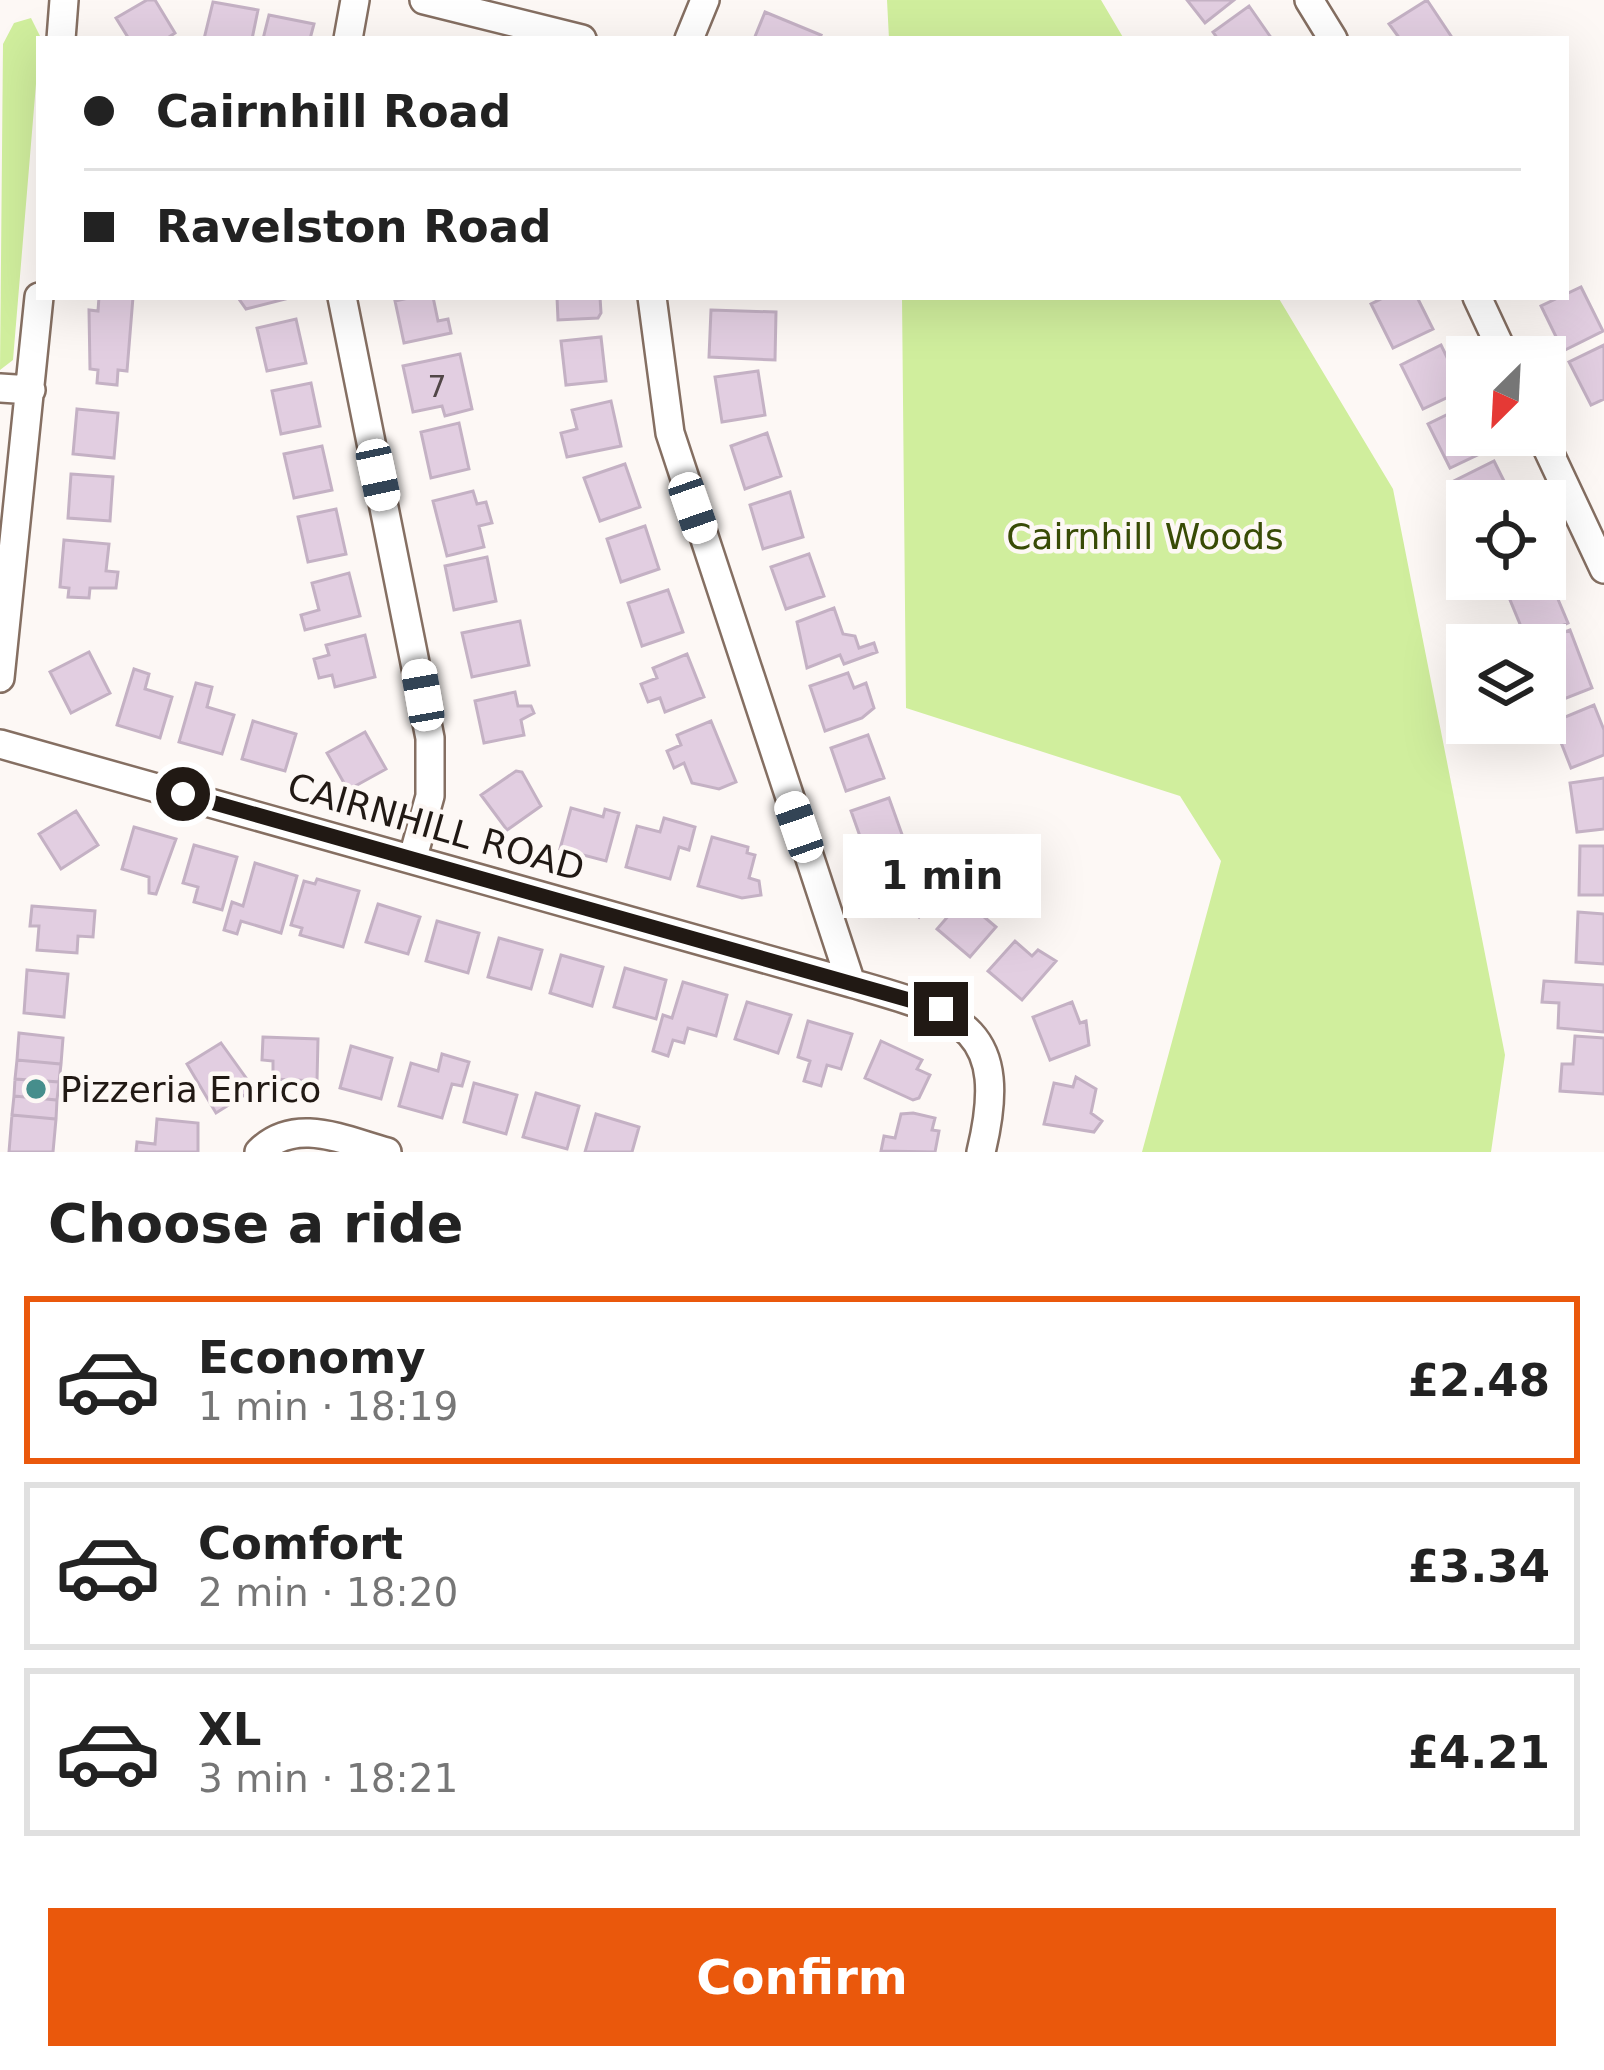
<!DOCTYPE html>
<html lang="en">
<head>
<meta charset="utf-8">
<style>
  :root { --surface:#fff; --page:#f6f6f6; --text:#222; --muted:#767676; --line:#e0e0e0; --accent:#ea580c }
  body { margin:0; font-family:"DejaVu Sans",sans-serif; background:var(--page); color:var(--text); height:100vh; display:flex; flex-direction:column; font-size:45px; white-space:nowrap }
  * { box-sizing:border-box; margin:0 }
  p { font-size:39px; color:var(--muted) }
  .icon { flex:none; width:66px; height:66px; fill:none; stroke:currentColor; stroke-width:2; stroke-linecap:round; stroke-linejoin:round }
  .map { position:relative; height:1152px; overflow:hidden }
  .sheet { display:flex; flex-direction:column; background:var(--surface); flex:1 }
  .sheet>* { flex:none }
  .guide { position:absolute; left:36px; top:36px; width:1533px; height:264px; border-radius:0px; box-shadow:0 12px 48px #0002; display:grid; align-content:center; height:264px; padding:0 48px; background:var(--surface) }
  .needle { width:78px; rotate:204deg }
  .tools { position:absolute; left:1446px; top:336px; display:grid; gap:24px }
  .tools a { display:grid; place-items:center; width:120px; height:120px; border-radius:0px; background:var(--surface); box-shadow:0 12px 48px #0002; font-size:60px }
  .end { position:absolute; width:54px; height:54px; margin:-27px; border:15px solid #211914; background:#fff; box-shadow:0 0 0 6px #fff }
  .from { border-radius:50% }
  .bubble { position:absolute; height:84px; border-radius:0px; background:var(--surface); box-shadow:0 12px 48px #0002; font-size:39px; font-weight:700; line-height:84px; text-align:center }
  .car { position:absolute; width:36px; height:72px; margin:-36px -18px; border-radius:15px; box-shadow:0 0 9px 3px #0007; background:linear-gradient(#fff 24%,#345 0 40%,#fff 0 76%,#345 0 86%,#fff 0) }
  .guide b { display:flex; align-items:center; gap:42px; height:114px; font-size:45px }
  .guide b+b { border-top:3px solid var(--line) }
  .guide i { width:30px; height:30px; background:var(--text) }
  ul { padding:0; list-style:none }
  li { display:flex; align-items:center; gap:36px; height:168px; margin:0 24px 18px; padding:0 24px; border:6px solid var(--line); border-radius:0px }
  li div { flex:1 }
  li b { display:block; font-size:45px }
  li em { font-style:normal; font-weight:700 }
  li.selected { border-color:var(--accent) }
  li>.icon { width:108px; height:108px; stroke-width:1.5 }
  h2 { padding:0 48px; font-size:54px; line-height:144px }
  .button { display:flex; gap:24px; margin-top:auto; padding:24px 48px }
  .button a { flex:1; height:138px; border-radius:0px; background:var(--accent); color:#fff; font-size:48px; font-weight:700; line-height:138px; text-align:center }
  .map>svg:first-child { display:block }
</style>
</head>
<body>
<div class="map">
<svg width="1604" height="1152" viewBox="0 0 1604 1152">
  <rect width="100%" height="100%" fill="#fdf8f5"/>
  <!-- green -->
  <path fill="#d0ee9d" d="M887,0H1101L1124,39H889Z
    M31,18L40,36L13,360L0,370L3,44L14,23Z
    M902,297H1278L1393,489L1505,1055L1491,1152H1142L1221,861L1180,796L906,708Z"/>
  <!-- building -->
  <path fill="#e2cee1" stroke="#c4b1c4" stroke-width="3" d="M147,0H155L175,33L166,39H129L116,18Z
    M1187,0H1234L1205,23Z
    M1427,0L1453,39H1400L1389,24Z
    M213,2L258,10L252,39H204Z
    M1249,6L1272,39H1218L1213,32Z
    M765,12L821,35L819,39H754Z
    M269,15L314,24L310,39H263Z
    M1581,287L1603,331L1563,351L1541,306Z
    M99,297H133L127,371L118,370L117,385L97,383L98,370L90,369L89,310L98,311Z
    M293,297L246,309L239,299L240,297Z
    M413,297H433L438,321L448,319L451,333L404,343L395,301Z
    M557,297H600L601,313L598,318L558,320Z
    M1385,297H1417L1433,329L1393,348L1371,304Z
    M711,310L776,312L775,360L709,357Z
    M296,319L306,363L267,371L257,328Z
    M601,337L606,381L566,385L561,341Z
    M1441,345L1463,390L1423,409L1401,365Z
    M1604,345V399L1591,405L1569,362Z
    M460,354L472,409L445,416L442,406L413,412L403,366Z
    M758,371L765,415L722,422L715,377Z
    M311,383L320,426L281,434L272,391Z
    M611,401L621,446L567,457L561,433L577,429L572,410Z
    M1467,405V435H1483L1490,449L1450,468L1428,424Z
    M77,409L118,413L114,458L73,454Z
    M459,423L469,469L431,478L421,432Z
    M767,433L781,476L745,489L731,446Z
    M322,446L332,490L294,498L284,454Z
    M1494,461L1514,501H1467V507L1454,481Z
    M625,464L640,507L600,521L584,478Z
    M71,474L113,477L110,521L68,518Z
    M473,491L477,504L486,502L492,523L479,526L484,547L447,556L433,501Z
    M790,492L803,537L763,549L750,505Z
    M336,509L346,554L308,562L298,517Z
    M645,526L659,569L621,582L607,539Z
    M64,540L109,544L106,571L118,572L116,588H90L89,598L68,597L69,588L60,587Z
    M809,554L824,596L786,609L771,567Z
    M487,557L496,601L454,610L445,566Z
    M349,573L360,616L305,630L301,615L319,610L312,583Z
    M1549,578L1568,623L1527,641L1508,595Z
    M668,590L683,632L642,646L628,603Z
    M834,608L843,634L855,636L859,648L874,643L877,652L844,664L840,655L807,668L797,622Z
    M520,621L529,665L472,677L462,633Z
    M1570,630L1592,688L1551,704L1545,687V645H1530Z
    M365,635L375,677L335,687L332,675L319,678L314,659L329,655L326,645Z
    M89,652L110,693L71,713L50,672Z
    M687,654L704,697L665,712L660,698L648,702L641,684L657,678L653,668Z
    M134,669L149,674L145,689L172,697L160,738L117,725Z
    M848,673L854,688L866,683L874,708L862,718L825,731L810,686Z
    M196,683L212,687L207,707L234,715L222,754L179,742Z
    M515,692L518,706H531L534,713L521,720L524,735L484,743L475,701Z
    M1594,705L1604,730V755L1571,768L1553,722Z
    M253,721L296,734L285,771L242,759Z
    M711,721L736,782L719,789L692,783L684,763L674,768L667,751L681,745L677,735Z
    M365,732L386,769L348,790L327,753Z
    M868,735L884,778L846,791L831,748Z
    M516,771L522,772L541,806L507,830L481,795Z
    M1604,778V829L1577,832L1570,783Z
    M889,798L904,840L866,853L851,811Z
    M571,808L603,817L605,809L619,813L606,861L560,849Z
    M76,811L98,845L61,869L39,834Z
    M664,818L695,827L689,850L679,847L670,879L626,867L637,826L660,832Z
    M134,827L176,839L156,894L149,893V877L122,869Z
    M712,837L748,847L747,853L755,855L749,878L759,881L761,895L742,898L698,886Z
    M194,845L237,857L222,910L194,902L198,887L183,883Z
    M1580,846H1604V895H1579Z
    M912,858L928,872L934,865L943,871L936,879L945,886L919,917L886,888Z
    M255,863L297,876L281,933L241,921L237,934L224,930L232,902L243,906Z
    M317,879L359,891L343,947L300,935L302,928L291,925L304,881L315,884Z
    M963,899L996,927L970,957L937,929Z
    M378,904L420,917L408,954L366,942Z
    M32,906L95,911L93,937L78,936L77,953L37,950L39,926H30Z
    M1578,912L1604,914V964L1576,962Z
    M437,921L479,933L468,973L426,961Z
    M499,938L542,950L531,989L488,977Z
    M1015,941L1032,956L1038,950L1056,961L1022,1000L988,971Z
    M561,955L603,967L592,1006L550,993Z
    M625,968L666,980L656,1019L614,1007Z
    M27,970L68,974L64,1017L24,1013Z
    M1544,981L1604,985V1032L1558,1028L1559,1003L1542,1002Z
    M683,982L727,995L716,1036L688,1028L684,1043L673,1040L668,1056L653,1051L663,1015L672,1018Z
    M747,1002L791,1015L778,1053L735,1039Z
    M1072,1002L1080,1023L1086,1021L1089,1045L1050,1060L1033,1017Z
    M808,1021L852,1034L841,1069L827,1065L821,1086L804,1081L810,1061L798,1057Z
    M19,1033L63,1038L61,1064L17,1060Z
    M1575,1036L1604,1038V1094L1560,1091L1562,1064H1573Z
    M263,1037L318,1039L317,1081L273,1079V1061L262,1060Z
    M881,1041L922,1060L917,1069L930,1075L919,1098L913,1100L865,1078Z
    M221,1043L254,1089L216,1113L187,1064Z
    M351,1046L392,1058L381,1099L340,1088Z
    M442,1054L469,1062L462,1086L452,1084L442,1118L399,1106L411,1063L438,1071Z
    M17,1060L61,1064L59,1082L15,1079Z
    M1076,1077L1096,1089L1091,1113L1102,1121L1094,1132L1044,1124L1054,1083L1073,1087Z
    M15,1079L59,1082L57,1100L14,1096Z
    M474,1083L517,1095L506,1134L464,1122Z
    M536,1093L579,1106L567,1149L523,1137Z
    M14,1096L57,1100L56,1119L12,1115Z
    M913,1113L935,1118L932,1130L939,1131L935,1152L881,1151L884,1136L895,1138L901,1114Z
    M596,1114L639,1127L632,1152H585Z
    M12,1115L56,1119L53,1152H9Z
    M157,1119L198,1123V1152H136L137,1142L155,1144Z"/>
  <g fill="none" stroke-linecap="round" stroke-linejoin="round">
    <defs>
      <path id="minor" d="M424,0L582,39
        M1309,0L1333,39
        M61,39L64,0
        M348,39L355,0
        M689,39L705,0
        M342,297L430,738V796L413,857
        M652,297L670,433L851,983C958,1014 1012,1024 981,1152
        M1477,297L1505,357
        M0,388L31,390
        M1541,435L1604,569
        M0,678L39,297
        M0,744L851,983
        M259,1152C295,1116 343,1140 387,1152"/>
    </defs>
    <!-- minor casing -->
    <use href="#minor" stroke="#856f62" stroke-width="32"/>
    <!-- minor -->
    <use href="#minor" stroke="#fff" stroke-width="27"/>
  </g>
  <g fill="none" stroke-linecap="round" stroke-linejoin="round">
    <!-- route -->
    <path stroke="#211914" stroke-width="15" d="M183,794L941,1009"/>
  </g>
  <!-- markers -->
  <circle fill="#468e8c" stroke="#fdf8f5" stroke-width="4.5" cx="36" cy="1089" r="12"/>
  <g text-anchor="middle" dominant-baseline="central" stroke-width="9" stroke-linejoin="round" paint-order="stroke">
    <!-- number labels -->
    <g font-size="30" fill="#514647">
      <text x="437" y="386">7</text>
    </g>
    <!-- park labels -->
    <g font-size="36" fill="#384b06" stroke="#fdf8f5">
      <text x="1145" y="536">Cairnhill Woods</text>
    </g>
    <!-- street labels -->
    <g font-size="36" fill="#211914" stroke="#fdf8f5">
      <text transform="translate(436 827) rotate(16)">CAIRNHILL ROAD</text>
    </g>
    <!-- poi labels -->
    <g font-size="36" fill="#211914" stroke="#fdf8f5" text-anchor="start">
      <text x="60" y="1089">Pizzeria Enrico</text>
    </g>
  </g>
</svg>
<div class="tools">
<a><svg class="needle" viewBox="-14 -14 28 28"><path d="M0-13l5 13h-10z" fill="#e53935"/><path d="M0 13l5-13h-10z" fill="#767676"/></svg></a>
<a><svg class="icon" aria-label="locate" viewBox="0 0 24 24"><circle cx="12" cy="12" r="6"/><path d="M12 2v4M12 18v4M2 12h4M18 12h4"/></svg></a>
<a><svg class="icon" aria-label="layers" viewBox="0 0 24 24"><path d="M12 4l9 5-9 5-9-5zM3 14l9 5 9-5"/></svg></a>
</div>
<i class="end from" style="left:183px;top:794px"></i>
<i class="end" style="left:941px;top:1009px"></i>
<div class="bubble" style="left:843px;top:834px;width:198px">1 min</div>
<i class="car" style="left:378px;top:475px;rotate:168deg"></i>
<i class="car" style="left:693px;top:508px;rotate:161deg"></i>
<i class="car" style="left:423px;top:695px;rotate:350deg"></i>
<i class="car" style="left:799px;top:827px;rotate:341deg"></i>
<div class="guide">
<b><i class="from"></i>Cairnhill Road</b>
<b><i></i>Ravelston Road</b>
</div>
</div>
<section class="sheet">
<h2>Choose a ride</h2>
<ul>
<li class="selected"><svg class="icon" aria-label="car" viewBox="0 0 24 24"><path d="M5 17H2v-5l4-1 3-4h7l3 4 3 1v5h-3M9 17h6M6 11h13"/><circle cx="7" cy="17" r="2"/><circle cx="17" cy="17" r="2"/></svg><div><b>Economy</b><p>1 min · 18:19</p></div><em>£2.48</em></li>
<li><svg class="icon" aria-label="car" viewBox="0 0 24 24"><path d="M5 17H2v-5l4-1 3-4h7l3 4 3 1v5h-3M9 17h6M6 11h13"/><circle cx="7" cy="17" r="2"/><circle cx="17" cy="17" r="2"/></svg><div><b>Comfort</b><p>2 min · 18:20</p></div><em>£3.34</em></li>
<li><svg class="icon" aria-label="car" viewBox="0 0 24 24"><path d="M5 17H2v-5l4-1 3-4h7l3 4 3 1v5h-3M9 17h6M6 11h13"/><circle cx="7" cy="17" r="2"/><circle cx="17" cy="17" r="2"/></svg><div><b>XL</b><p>3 min · 18:21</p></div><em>£4.21</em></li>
</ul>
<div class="button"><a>Confirm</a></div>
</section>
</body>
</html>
